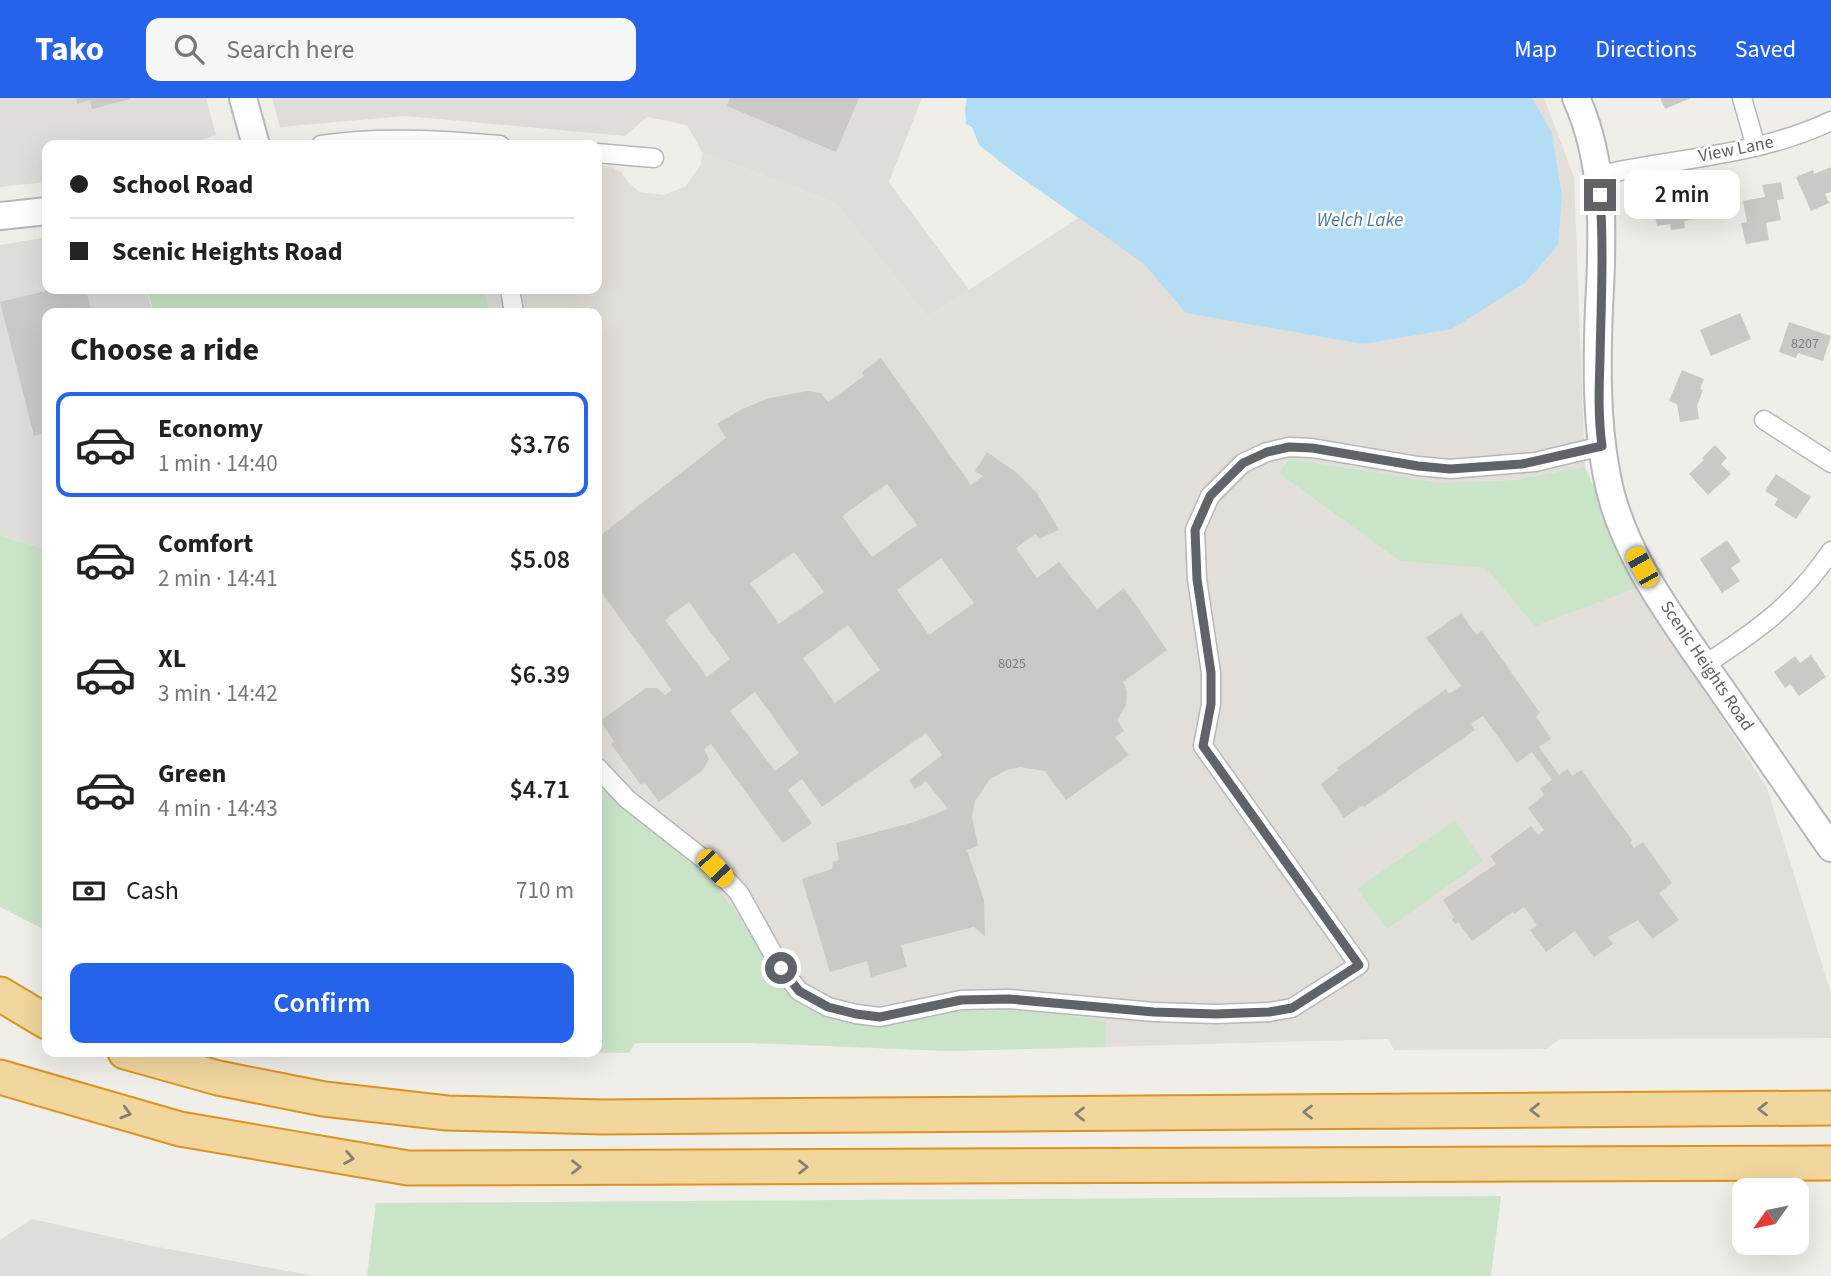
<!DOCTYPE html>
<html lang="en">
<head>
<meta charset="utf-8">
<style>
  :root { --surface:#fff; --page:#f6f6f6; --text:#222; --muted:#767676; --line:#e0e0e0; --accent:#2563eb }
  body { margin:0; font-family:"Source Sans 3",sans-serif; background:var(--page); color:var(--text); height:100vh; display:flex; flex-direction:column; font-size:26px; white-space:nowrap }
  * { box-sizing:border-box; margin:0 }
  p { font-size:23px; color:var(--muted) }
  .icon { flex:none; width:38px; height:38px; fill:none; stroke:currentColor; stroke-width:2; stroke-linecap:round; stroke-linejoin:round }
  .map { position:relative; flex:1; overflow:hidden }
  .sheet { position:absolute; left:42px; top:210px; width:560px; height:749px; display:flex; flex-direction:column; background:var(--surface); border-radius:14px; box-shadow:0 7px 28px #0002 }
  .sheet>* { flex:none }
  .banner { position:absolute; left:42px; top:42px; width:560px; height:154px; border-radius:14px; box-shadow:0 7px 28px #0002; display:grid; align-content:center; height:154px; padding:0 28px; background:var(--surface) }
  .needle { width:46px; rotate:237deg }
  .fabs { position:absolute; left:1732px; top:1080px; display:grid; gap:14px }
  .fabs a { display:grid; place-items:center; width:77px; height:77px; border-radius:14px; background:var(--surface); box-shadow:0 7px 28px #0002; font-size:35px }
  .end { position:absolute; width:32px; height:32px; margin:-16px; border:9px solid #606367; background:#fff; box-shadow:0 0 0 4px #fff }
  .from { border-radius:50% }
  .bubble { position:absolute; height:49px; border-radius:14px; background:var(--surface); box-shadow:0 7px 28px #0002; font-size:23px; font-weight:600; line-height:49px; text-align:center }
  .car { position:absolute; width:21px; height:42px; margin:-21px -10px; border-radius:9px; box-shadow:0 0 5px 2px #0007; background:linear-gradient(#f5c518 24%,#345 0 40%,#f5c518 0 76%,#345 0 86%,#f5c518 0) }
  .banner b { display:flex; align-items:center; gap:24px; height:66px; font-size:26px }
  .banner b+b { border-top:2px solid var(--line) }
  .banner i { width:18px; height:18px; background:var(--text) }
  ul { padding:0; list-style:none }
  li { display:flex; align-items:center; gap:21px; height:105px; margin:0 14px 10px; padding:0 14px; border:4px solid transparent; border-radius:14px }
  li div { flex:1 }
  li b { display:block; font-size:26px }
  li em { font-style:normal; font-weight:600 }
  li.active { border-color:var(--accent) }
  li>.icon { width:63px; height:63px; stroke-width:1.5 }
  h2 { padding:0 28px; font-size:32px; line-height:84px }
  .pay { display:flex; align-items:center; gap:18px; height:77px; padding:0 28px; font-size:26px }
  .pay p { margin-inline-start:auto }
  .action { display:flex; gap:14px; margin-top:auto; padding:14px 28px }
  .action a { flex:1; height:80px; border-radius:14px; background:var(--accent); color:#fff; font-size:28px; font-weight:600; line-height:80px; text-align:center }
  header { display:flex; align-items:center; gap:42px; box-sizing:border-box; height:98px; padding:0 35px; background:var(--accent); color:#fff }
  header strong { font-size:33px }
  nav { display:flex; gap:38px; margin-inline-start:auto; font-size:24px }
  .search { width:490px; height:63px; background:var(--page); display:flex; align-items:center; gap:18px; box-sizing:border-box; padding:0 24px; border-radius:14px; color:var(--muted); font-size:26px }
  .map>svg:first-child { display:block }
</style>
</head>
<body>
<header>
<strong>Tako</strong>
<div class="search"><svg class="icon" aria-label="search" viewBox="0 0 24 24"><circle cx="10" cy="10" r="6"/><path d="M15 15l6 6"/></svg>Search here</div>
<nav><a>Map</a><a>Directions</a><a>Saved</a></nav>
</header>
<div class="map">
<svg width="1831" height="1178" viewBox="0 0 1831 1178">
  <rect width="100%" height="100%" fill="#f0eee8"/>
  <!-- industrial -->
  <path fill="#dfddda" d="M0,0H206L216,37L186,47H47V84L0,89Z
    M272,0H922L889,84L969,192L927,219L835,105L702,54L687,27L647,19L625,38L405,18L280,29Z
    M47,139V191H146L153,215H47V452L0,437V147Z
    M32,1121L147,1147L313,1178H0V1142Z"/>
  <!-- education -->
  <path fill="#e2dfda" d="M1262,0H1544L1574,79L1585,369L1639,489L1767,690L1831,895V940L1560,941L1546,951L1394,952L1388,941L948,953L753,945H635L629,955L492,954H597V215H154L147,191H597V68L612,69L621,74L628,84L640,94L664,97L686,88L701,66L702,54L835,105L927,219Z"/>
  <!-- green -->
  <path fill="#cae4c8" d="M147,191H483L490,215H154Z
    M1289,361L1441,385L1516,382L1585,369L1639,489L1535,528L1486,470L1400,463L1279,375Z
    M0,437L47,452V833L0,809Z
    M597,683L619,707L665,744L700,767L750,833L777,880L799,902L837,923L867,927L898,925L951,914L999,911L1039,913L1106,923V949L948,953L753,945H635L629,955L492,954H597Z
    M1455,722L1483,763L1387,831L1357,791Z
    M1501,1098L1491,1178H367L376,1105Z"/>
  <!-- water -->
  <path fill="#b3ddf5" d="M967,0H1532L1552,35L1562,98L1558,147L1525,185L1452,231L1363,246L1186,215L1143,165L1016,76L979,47L972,29L966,26L965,10Z"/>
  <!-- building -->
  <path fill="#cbc9c5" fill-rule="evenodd" d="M76,0H130V1L92,11L90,2L77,6Z
    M730,0H859L836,54L727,8Z
    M1660,0H1691L1665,11Z
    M1831,69V94L1825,96L1829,105L1811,113L1796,79L1813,72L1814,76Z
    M1781,84L1784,101L1777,102L1781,122L1766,125L1769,142L1746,146L1741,125L1747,124L1743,103L1765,99L1762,87Z
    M1711,97L1714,118L1684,123L1685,130L1671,132L1670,126L1657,128L1654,114L1661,113L1659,106Z
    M54,191H86L92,215H47V334L34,338L0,204Z
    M1740,215L1751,241L1711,258L1700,232Z
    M1789,224L1831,238L1823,263L1798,255L1796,260L1779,254Z
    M881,260L971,387L983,378L975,373L987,354L1017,375L1037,395L1059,432L1039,441L1036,436L1016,450L1037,480L1059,464L1097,511L1124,490L1167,552L1123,584L1127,593L1126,607L1117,622L1124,633L1115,639L1129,657L1066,702L1045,673L1020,669L1007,672L990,681L975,703L972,719L978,748L967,752L984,802L985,838L974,829L901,847L907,869L871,879L867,863L830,874L802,781L832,771L833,764L839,762L836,745L914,724L948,711L926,683L915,691L909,682L942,657L926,635L822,709L802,681L788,692L812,725L783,745L711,646L704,651L709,661L703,672L659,704L645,685L641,687L611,646L614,643L600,623L646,590H657L665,597L672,592L602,495L597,498V440L726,340L717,326L742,311L770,300L808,293L821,295L828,304L864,278L862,274ZM887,386L917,427L872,459L842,418ZM794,454L824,494L779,526L750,485ZM941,460L974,505L929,537L897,492ZM689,504L730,561L707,579L665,522ZM848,527L880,572L835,605L803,560ZM755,594L799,655L775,673L730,613Z
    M1682,272L1704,281L1700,291L1703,292L1697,308L1699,321L1680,324L1677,306L1669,303Z
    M1715,347L1727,360L1721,366L1731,376L1708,397L1689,376L1704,362L1702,360Z
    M1776,376L1811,399L1796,421L1774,407L1778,401L1765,393Z
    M1727,442L1741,463L1731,470L1740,483L1722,495L1700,461Z
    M1461,515L1476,537L1482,533L1540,615L1536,618L1551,641L1539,649L1559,677L1568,671L1572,678L1581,672L1632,742L1630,744L1634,750L1643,744L1672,785L1659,795L1679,822L1652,841L1638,822L1608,839L1613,846L1594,859L1575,833L1546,854L1530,832L1537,827L1524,809L1514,816L1513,814L1472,843L1458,824L1455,826L1452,821L1454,819L1443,802L1496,766L1490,758L1531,728L1538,737L1544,732L1528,710L1544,697L1540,690L1552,682L1532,654L1517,665L1483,618L1471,626L1475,632L1364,709L1363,707L1344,720L1321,686L1339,672L1337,670L1341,667L1446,591L1449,596L1461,588L1426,540Z
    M1811,557L1826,579L1799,598L1790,586L1785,590L1774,574L1795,558L1800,565Z"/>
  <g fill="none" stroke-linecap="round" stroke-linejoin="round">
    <defs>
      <path id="street" d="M1742,0L1756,49
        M321,47C380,38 440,42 500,47
        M597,55L654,60
        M1596,78C1674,60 1758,58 1831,23
        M510,191L514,215
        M1764,322L1831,365
        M1704,567C1757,533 1796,505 1831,453
        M597,669L627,701L715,770L739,795L781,870L799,893L828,909L856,916L880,919L961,902L1009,901L1154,914L1216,916L1269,914L1292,910L1359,867L1203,648L1211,606V575L1197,481L1195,432L1210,398L1243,365L1267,354L1289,349L1312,350L1418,368L1450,371L1535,364L1602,348"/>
      <path id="secondary" d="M243,0L256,47
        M1576,0C1606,65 1603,140 1599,209C1597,263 1596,320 1606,373C1619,453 1674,523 1719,588C1756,642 1794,696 1831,750
        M0,118L47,113"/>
      <path id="highway" d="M0,896L47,924
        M125,954L218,980L324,1001L447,1015L603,1019L1831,1010
        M0,979L180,1031L408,1070L1831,1065"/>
    </defs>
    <!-- street casing -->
    <use href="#street" stroke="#b5b8bb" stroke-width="21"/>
    <!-- secondary casing -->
    <use href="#secondary" stroke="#b4b7bb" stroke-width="30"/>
    <!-- highway casing -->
    <use href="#highway" stroke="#dd931c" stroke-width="37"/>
    <!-- street -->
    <use href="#street" stroke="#fff" stroke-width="18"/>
    <!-- secondary -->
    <use href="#secondary" stroke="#fff" stroke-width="26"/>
    <!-- highway -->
    <use href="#highway" stroke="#f1d69e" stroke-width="33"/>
  </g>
  <!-- one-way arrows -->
  <defs><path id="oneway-chevron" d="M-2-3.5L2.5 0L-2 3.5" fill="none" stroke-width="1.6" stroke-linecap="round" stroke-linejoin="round" transform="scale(1.75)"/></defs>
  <g stroke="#848075">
    <use href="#oneway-chevron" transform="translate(1763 1011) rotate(180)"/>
    <use href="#oneway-chevron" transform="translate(1535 1012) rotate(180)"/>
    <use href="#oneway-chevron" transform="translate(1308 1014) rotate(180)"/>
    <use href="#oneway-chevron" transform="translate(126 1015) rotate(16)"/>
    <use href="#oneway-chevron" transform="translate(1080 1016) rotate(180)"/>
    <use href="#oneway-chevron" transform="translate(349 1060) rotate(10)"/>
    <use href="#oneway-chevron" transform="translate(576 1069)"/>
    <use href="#oneway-chevron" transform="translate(803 1069)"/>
  </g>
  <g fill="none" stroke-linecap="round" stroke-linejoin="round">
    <!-- route -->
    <path stroke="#606367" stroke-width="9" d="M781,870L799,893L828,909L856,916L880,919L961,902L1009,901L1154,914L1216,916L1269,914L1292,910L1359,867L1203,648L1211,606V575L1197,481L1195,432L1210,398L1243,365L1267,354L1289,349L1312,350L1418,368L1450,371L1522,366L1602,348C1598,319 1599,290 1600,261C1601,207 1604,152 1600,97"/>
  </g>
  <g text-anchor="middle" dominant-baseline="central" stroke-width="5" stroke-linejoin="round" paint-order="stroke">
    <!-- number labels -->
    <g font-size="14" fill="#7b7c7e">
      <text x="1805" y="246">8207</text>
      <text x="1012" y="566">8025</text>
    </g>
    <!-- street labels -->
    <g font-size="18" fill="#606367" stroke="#fff">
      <text transform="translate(1736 51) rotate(-11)">View Lane</text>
      <text transform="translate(1707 568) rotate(56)">Scenic Heights Road</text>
    </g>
    <!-- water labels -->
    <g font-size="19" font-style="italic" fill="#4c7a9e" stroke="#fff">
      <text x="1360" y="122">Welch Lake</text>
    </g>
  </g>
</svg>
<div class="fabs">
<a><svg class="needle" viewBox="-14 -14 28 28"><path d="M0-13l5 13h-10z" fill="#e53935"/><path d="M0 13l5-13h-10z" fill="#767676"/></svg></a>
</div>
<i class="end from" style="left:781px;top:870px"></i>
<i class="end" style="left:1600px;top:97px"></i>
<div class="bubble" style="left:1624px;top:72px;width:116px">2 min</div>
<i class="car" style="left:1642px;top:469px;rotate:331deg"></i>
<i class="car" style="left:715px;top:770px;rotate:137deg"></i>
<div class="banner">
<b><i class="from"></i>School Road</b>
<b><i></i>Scenic Heights Road</b>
</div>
<section class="sheet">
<h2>Choose a ride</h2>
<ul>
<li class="active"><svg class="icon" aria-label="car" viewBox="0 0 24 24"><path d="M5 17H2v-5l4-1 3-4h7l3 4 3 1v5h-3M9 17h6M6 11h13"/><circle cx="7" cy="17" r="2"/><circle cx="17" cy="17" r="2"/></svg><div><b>Economy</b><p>1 min · 14:40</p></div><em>$3.76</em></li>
<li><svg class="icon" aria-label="car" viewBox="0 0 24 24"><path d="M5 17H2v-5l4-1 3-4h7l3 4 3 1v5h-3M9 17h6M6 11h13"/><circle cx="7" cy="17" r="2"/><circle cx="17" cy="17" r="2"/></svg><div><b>Comfort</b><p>2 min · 14:41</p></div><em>$5.08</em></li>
<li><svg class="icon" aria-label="car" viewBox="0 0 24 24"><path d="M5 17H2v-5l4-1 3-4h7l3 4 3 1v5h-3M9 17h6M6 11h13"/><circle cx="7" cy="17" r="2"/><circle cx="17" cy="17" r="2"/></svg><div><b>XL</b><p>3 min · 14:42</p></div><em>$6.39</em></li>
<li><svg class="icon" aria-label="car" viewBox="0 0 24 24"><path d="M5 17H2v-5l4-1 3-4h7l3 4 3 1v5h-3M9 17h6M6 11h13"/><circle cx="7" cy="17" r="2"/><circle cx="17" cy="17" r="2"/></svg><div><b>Green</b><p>4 min · 14:43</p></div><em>$4.71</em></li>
</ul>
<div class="pay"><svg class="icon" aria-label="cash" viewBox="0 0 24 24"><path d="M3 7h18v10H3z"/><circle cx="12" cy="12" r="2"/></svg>Cash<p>710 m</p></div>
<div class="action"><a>Confirm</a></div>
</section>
</div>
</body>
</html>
